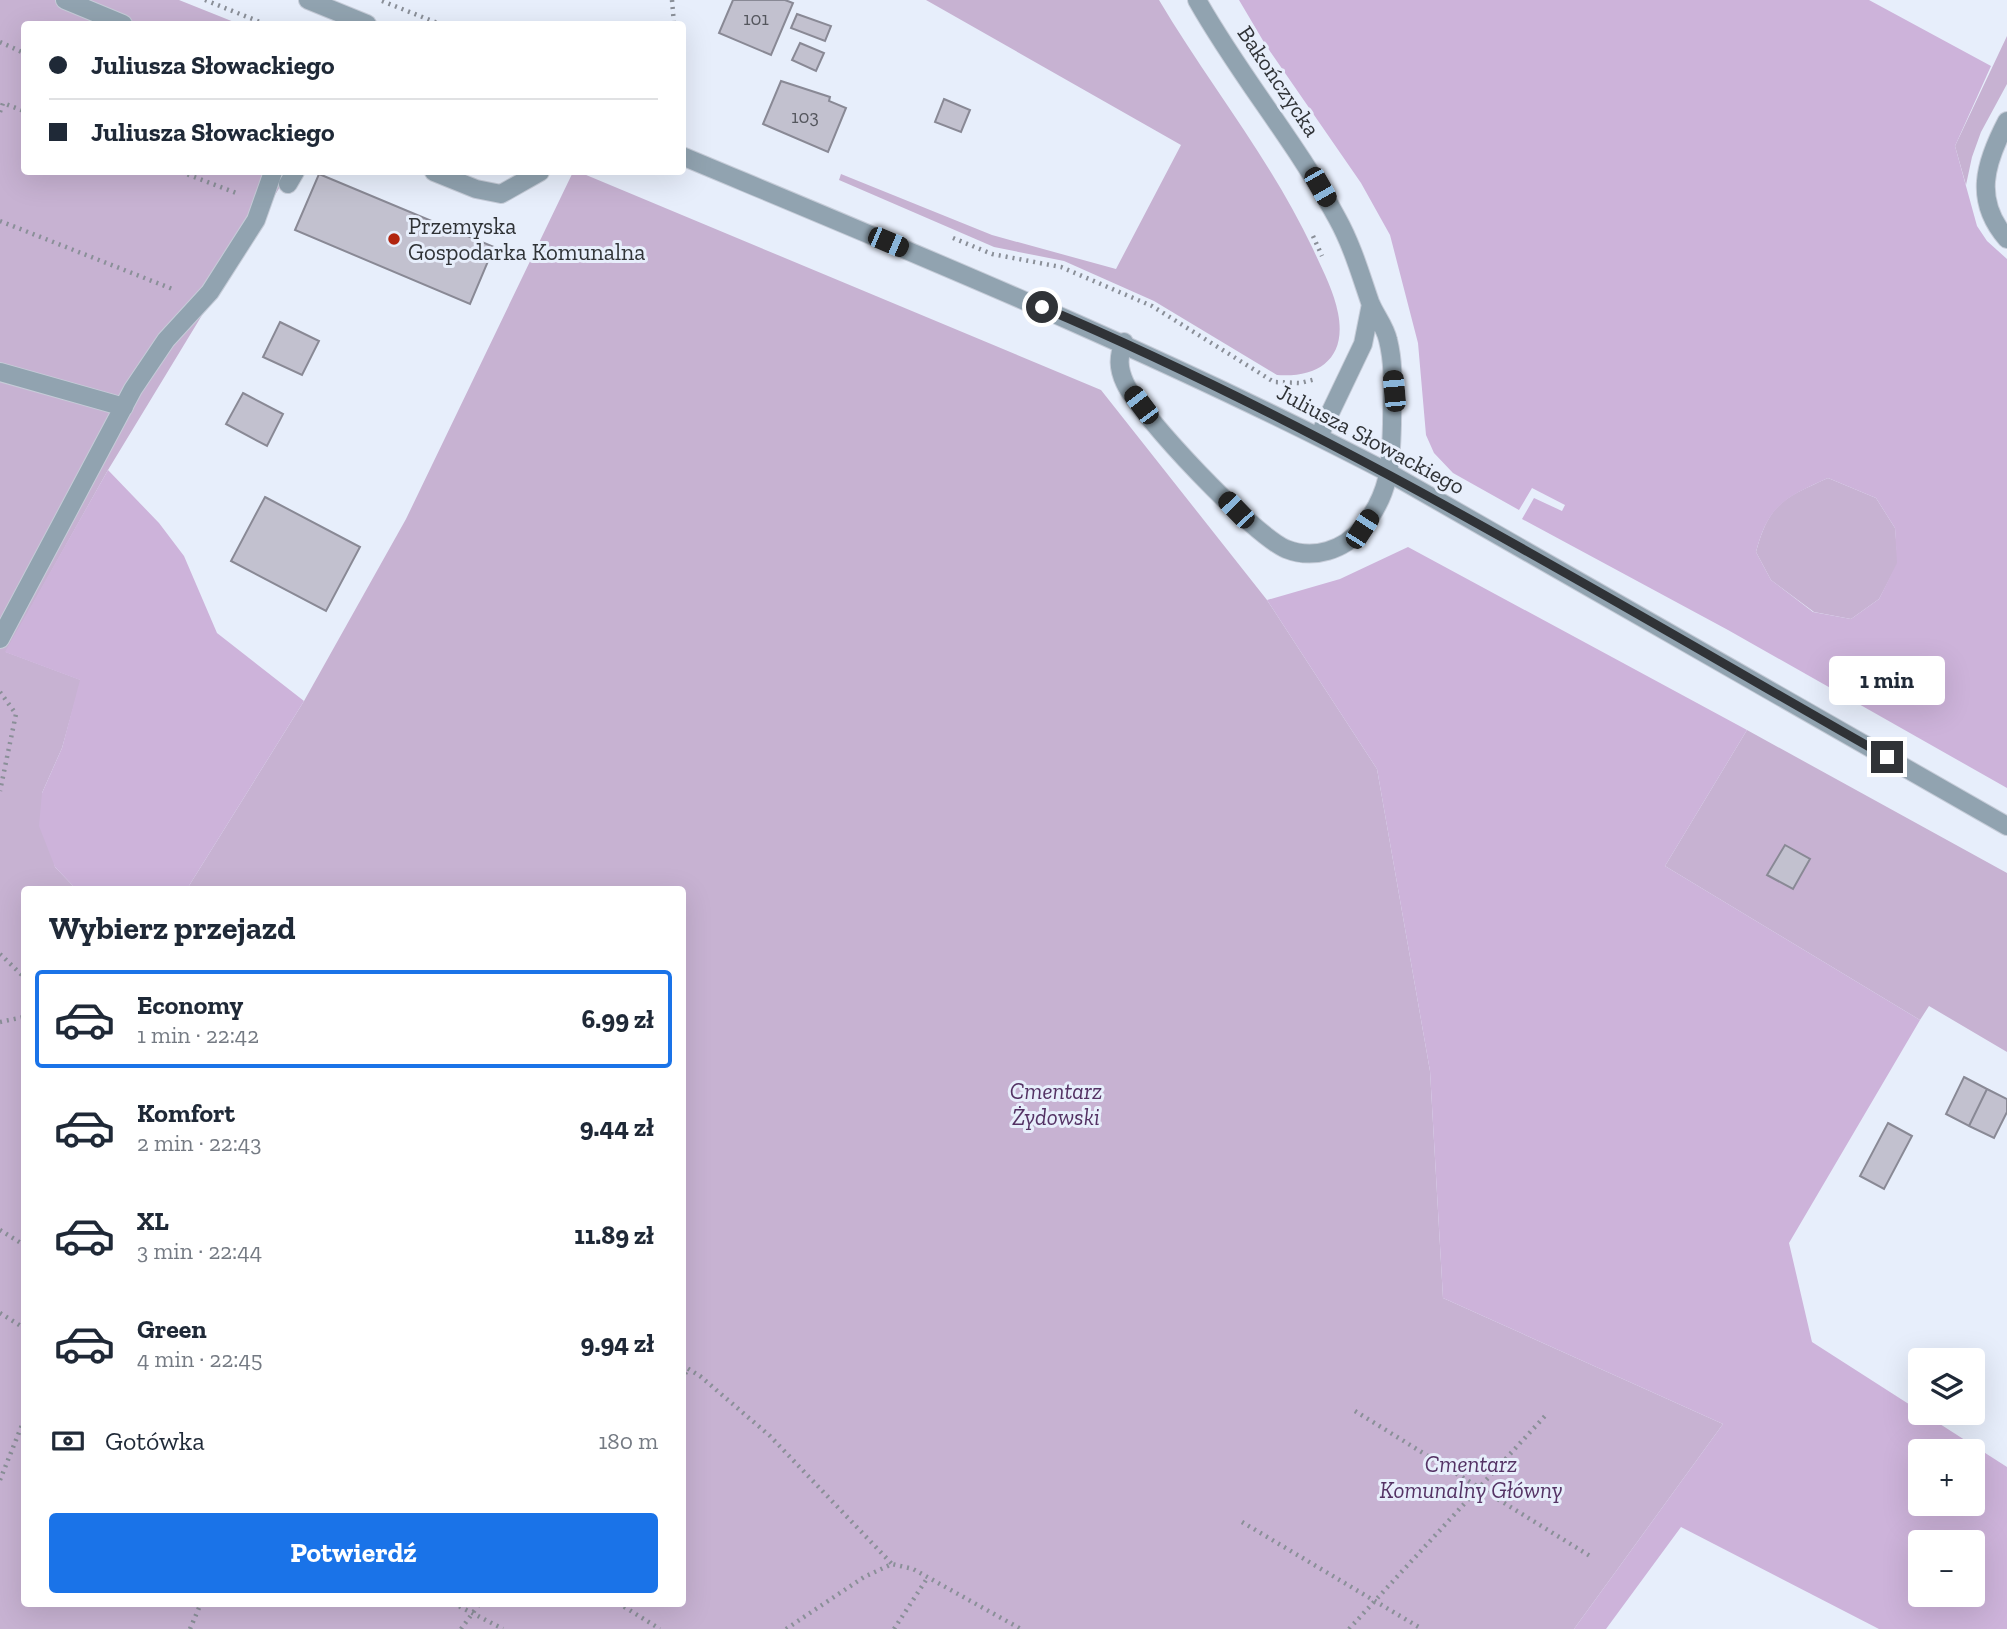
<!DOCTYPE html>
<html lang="pl">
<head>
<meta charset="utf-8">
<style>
  :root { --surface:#fff; --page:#f2f2f3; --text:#1f2937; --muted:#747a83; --line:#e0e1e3; --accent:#1a73e8 }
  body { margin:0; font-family:"Zilla Slab",serif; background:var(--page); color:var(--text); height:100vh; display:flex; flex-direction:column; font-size:26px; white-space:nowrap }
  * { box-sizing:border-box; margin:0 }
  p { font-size:23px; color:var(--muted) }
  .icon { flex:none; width:38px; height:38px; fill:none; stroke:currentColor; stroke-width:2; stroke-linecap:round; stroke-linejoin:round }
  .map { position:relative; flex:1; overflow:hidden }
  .drawer { position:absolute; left:21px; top:886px; width:665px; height:721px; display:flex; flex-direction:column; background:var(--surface); border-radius:7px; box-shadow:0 7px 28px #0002 }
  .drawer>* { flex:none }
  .top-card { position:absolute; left:21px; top:21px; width:665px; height:154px; border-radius:7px; box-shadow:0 7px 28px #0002; display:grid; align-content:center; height:154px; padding:0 28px; background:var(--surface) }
  .controls { position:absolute; left:1908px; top:1348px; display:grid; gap:14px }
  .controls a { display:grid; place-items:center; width:77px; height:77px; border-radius:7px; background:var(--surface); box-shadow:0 7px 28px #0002; font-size:35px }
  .end { position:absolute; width:32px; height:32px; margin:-16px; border:9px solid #303337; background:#fff; box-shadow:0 0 0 4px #fff }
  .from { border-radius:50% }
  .bubble { position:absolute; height:49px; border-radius:7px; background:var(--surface); box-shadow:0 7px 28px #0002; font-size:23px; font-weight:700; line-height:49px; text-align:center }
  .car { position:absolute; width:21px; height:42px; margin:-21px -10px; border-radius:9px; box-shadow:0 0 5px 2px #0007; background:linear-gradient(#222 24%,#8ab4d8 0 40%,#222 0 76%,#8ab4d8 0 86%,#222 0) }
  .top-card b { display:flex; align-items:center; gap:24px; height:66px; font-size:26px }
  .top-card b+b { border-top:2px solid var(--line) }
  .top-card i { width:18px; height:18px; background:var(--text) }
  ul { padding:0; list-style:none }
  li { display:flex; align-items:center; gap:21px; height:98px; margin:0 14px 10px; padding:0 14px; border:4px solid transparent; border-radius:7px }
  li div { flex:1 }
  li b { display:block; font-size:26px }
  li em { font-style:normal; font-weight:700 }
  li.on { border-color:var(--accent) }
  li>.icon { width:63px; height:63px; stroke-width:1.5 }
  h2 { padding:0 28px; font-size:32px; line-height:84px }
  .pay { display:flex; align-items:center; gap:18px; height:77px; padding:0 28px; font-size:26px }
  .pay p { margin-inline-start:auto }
  .cta { display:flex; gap:14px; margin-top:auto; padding:14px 28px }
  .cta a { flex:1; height:80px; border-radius:7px; background:var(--accent); color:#fff; font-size:28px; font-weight:700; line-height:80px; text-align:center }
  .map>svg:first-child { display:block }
</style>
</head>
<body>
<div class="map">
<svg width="2007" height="1629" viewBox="0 0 2007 1629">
  <rect width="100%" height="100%" fill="#e7eefb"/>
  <!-- green -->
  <path fill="#c7b2d2" d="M0,0H179L239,24H24V172H289L108,470L6,652L81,680L62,748L42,793L55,867L76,889H24V1603H682V889H187L304,701L406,519L573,172H579L1101,390L1267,600L1377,769L1430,1071L1443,1298L1723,1424L1574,1629H0Z
    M926,0H1159C1209,84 1271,160 1313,249C1322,269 1334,291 1338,313C1347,358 1319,378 1277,375L1154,301L1064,261L994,247L839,180L841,174L992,235L1116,269L1181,145Z
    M2007,36V84L1981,132L1972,157L1966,185L1955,146Z
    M1828,478L1876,498L1895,528L1898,563L1879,599L1851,619L1814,612L1771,580L1756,552C1769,503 1784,498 1828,478Z
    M1747,730L2007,873V1052L1929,1006L1920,1020L1665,866Z"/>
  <!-- forest -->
  <path fill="#cdb3da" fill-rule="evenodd" d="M1239,0H1869L1991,66L1955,146L1977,226L1987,241L2007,259V788L1728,630L1522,519L1534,498L1562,511L1565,505L1532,488L1519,510L1453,473L1434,453L1426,435L1418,343L1390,235L1361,183L1265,44ZM1828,478L1876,498L1895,528L1897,563L1879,599L1851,619L1813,612L1771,580L1756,552C1768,505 1786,497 1828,478Z
    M108,470L159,523L184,556L217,633L304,701L187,889H76L55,867L39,826L42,793L62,748L80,680L5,652Z
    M1408,547L1747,730L1665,866L1920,1020L1789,1243L1812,1342L2007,1467V1629H1879L1681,1527L1606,1629H1574L1723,1424L1443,1298L1430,1071L1377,769L1267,600L1340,579ZM1920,1451H1972V1503H1920ZM1920,1542H1972V1594H1920Z"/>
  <!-- building -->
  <path fill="#c2c1cf" stroke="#898995" stroke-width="2" d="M733,0H785L793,3L771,55L719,33Z
    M797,14L831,26L825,41L791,28Z
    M800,43L824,53L816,71L792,60Z
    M781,81L830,97L829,101L846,108L828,152L763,124Z
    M944,99L970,110L961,132L935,122Z
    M319,174L494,247L470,304L295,230Z
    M280,322L319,341L302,375L263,357Z
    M243,393L283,414L267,446L226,424Z
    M265,497L360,547L326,611L231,561Z
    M1785,845L1810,859L1793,889L1767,875Z
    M1964,1077L1987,1089L1969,1126L1946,1114Z
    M1987,1089L2007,1099V1112L1994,1138L1969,1126Z
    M1888,1123L1912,1136L1884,1189L1860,1176Z"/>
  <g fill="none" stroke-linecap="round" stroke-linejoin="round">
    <defs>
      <path id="minor" d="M65,0L123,24
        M308,0L367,24
        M2007,121C1985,163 1973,200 2007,239
        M682,156C921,256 1161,354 1391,474L2007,826
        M434,172L476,189L501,194L540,172
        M288,184L295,172
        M1124,342C1118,357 1118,368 1125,383C1140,416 1253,535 1286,549C1314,560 1344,550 1362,528C1390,494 1391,465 1392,424C1392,395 1395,368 1388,340C1385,326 1375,315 1370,302C1360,273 1352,245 1337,218C1296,142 1239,75 1197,0
        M0,372L124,407
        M1319,436L1363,344L1371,304
        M0,639L133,389L166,340L210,292L256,220L273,172"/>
    </defs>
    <!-- minor casing -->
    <use href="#minor" stroke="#c6ccd8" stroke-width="20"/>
    <!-- path -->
    <path stroke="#8a8f98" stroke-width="4.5" stroke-dasharray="2 5" stroke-linecap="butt" d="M205,0L265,24
      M672,0L674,24
      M382,1L440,24
      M0,42L24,53
      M0,112L3,103L24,111
      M181,172L239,194
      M0,221L175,290
      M1313,236L1322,256
      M953,238L992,254L1061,267L1152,306L1274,382L1300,383L1316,379
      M0,692L16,714L0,791
      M0,954L24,977
      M0,1022L24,1017
      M0,1230L24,1245
      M0,1313L24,1328
      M682,1365L700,1376L770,1436L892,1564
      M682,1380L688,1368
      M1355,1411L1590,1556
      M0,1480L24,1420
      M1242,1522L1422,1629
      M453,1603L503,1629
      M618,1603L660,1629
      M190,1629L201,1603
      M461,1629L480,1603
      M786,1629L864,1577L892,1564L913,1569L1021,1629
      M894,1629L928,1577
      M1349,1629L1545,1416"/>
    <!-- minor -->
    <use href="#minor" stroke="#91a3b0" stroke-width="18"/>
  </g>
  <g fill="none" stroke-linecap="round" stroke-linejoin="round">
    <!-- route -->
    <path stroke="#303337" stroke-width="9" d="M1042,307C1337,432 1610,600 1887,757"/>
  </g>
  <!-- markers -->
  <circle fill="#b1240e" stroke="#e7eefb" stroke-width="2.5" cx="394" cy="239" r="7"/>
  <g text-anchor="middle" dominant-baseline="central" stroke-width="6" stroke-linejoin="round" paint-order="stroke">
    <!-- number labels -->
    <g font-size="19" fill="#54565d">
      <text x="756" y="18">101</text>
      <text x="805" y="116">103</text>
    </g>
    <!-- street labels -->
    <g font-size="23" fill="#303337" stroke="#e7eefb">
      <text transform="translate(1279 81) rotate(56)">Bakończycka</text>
      <text transform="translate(1371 439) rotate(28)">Juliusza Słowackiego</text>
    </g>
    <!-- poi labels -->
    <g font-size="23" fill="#303337" stroke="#e7eefb" text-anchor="start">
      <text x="408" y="226">Przemyska<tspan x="408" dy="26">Gospodarka Komunalna</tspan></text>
    </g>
    <!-- park labels -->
    <g font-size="23" font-style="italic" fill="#543264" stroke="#e7eefb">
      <text x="1056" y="1091">Cmentarz<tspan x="1056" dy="26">Żydowski</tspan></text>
      <text x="1471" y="1464">Cmentarz<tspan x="1471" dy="26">Komunalny Główny</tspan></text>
    </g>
  </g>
</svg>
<div class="controls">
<a><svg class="icon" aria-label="layers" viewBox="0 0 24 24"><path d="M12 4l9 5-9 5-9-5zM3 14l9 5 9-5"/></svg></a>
<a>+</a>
<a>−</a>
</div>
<i class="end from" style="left:1042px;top:307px"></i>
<i class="end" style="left:1887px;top:757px"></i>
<div class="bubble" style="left:1829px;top:656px;width:116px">1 min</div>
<i class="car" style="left:1320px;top:187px;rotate:150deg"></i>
<i class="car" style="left:888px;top:242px;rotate:113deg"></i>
<i class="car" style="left:1394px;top:391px;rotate:355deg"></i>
<i class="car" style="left:1141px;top:405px;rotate:323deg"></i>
<i class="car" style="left:1236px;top:510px;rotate:316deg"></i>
<i class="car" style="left:1362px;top:529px;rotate:33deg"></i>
<div class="top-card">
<b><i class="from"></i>Juliusza Słowackiego</b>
<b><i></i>Juliusza Słowackiego</b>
</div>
<section class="drawer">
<h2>Wybierz przejazd</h2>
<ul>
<li class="on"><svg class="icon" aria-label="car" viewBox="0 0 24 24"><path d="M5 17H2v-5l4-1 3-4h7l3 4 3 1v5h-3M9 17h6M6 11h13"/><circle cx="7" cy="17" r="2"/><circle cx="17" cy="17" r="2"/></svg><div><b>Economy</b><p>1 min · 22:42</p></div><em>6.99 zł</em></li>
<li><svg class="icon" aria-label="car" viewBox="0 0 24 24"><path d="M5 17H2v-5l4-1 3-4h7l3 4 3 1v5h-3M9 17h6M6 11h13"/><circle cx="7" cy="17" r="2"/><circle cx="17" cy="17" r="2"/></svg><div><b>Komfort</b><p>2 min · 22:43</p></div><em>9.44 zł</em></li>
<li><svg class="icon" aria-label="car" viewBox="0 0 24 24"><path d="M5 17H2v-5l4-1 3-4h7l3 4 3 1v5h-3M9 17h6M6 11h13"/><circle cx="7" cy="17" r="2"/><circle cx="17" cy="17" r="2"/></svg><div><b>XL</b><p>3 min · 22:44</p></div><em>11.89 zł</em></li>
<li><svg class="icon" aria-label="car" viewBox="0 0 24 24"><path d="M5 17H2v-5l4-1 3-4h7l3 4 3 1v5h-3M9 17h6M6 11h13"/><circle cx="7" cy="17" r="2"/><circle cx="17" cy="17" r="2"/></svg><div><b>Green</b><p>4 min · 22:45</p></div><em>9.94 zł</em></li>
</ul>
<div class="pay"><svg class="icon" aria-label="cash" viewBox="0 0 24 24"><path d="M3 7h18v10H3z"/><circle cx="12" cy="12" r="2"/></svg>Gotówka<p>180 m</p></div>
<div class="cta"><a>Potwierdź</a></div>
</section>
</div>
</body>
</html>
